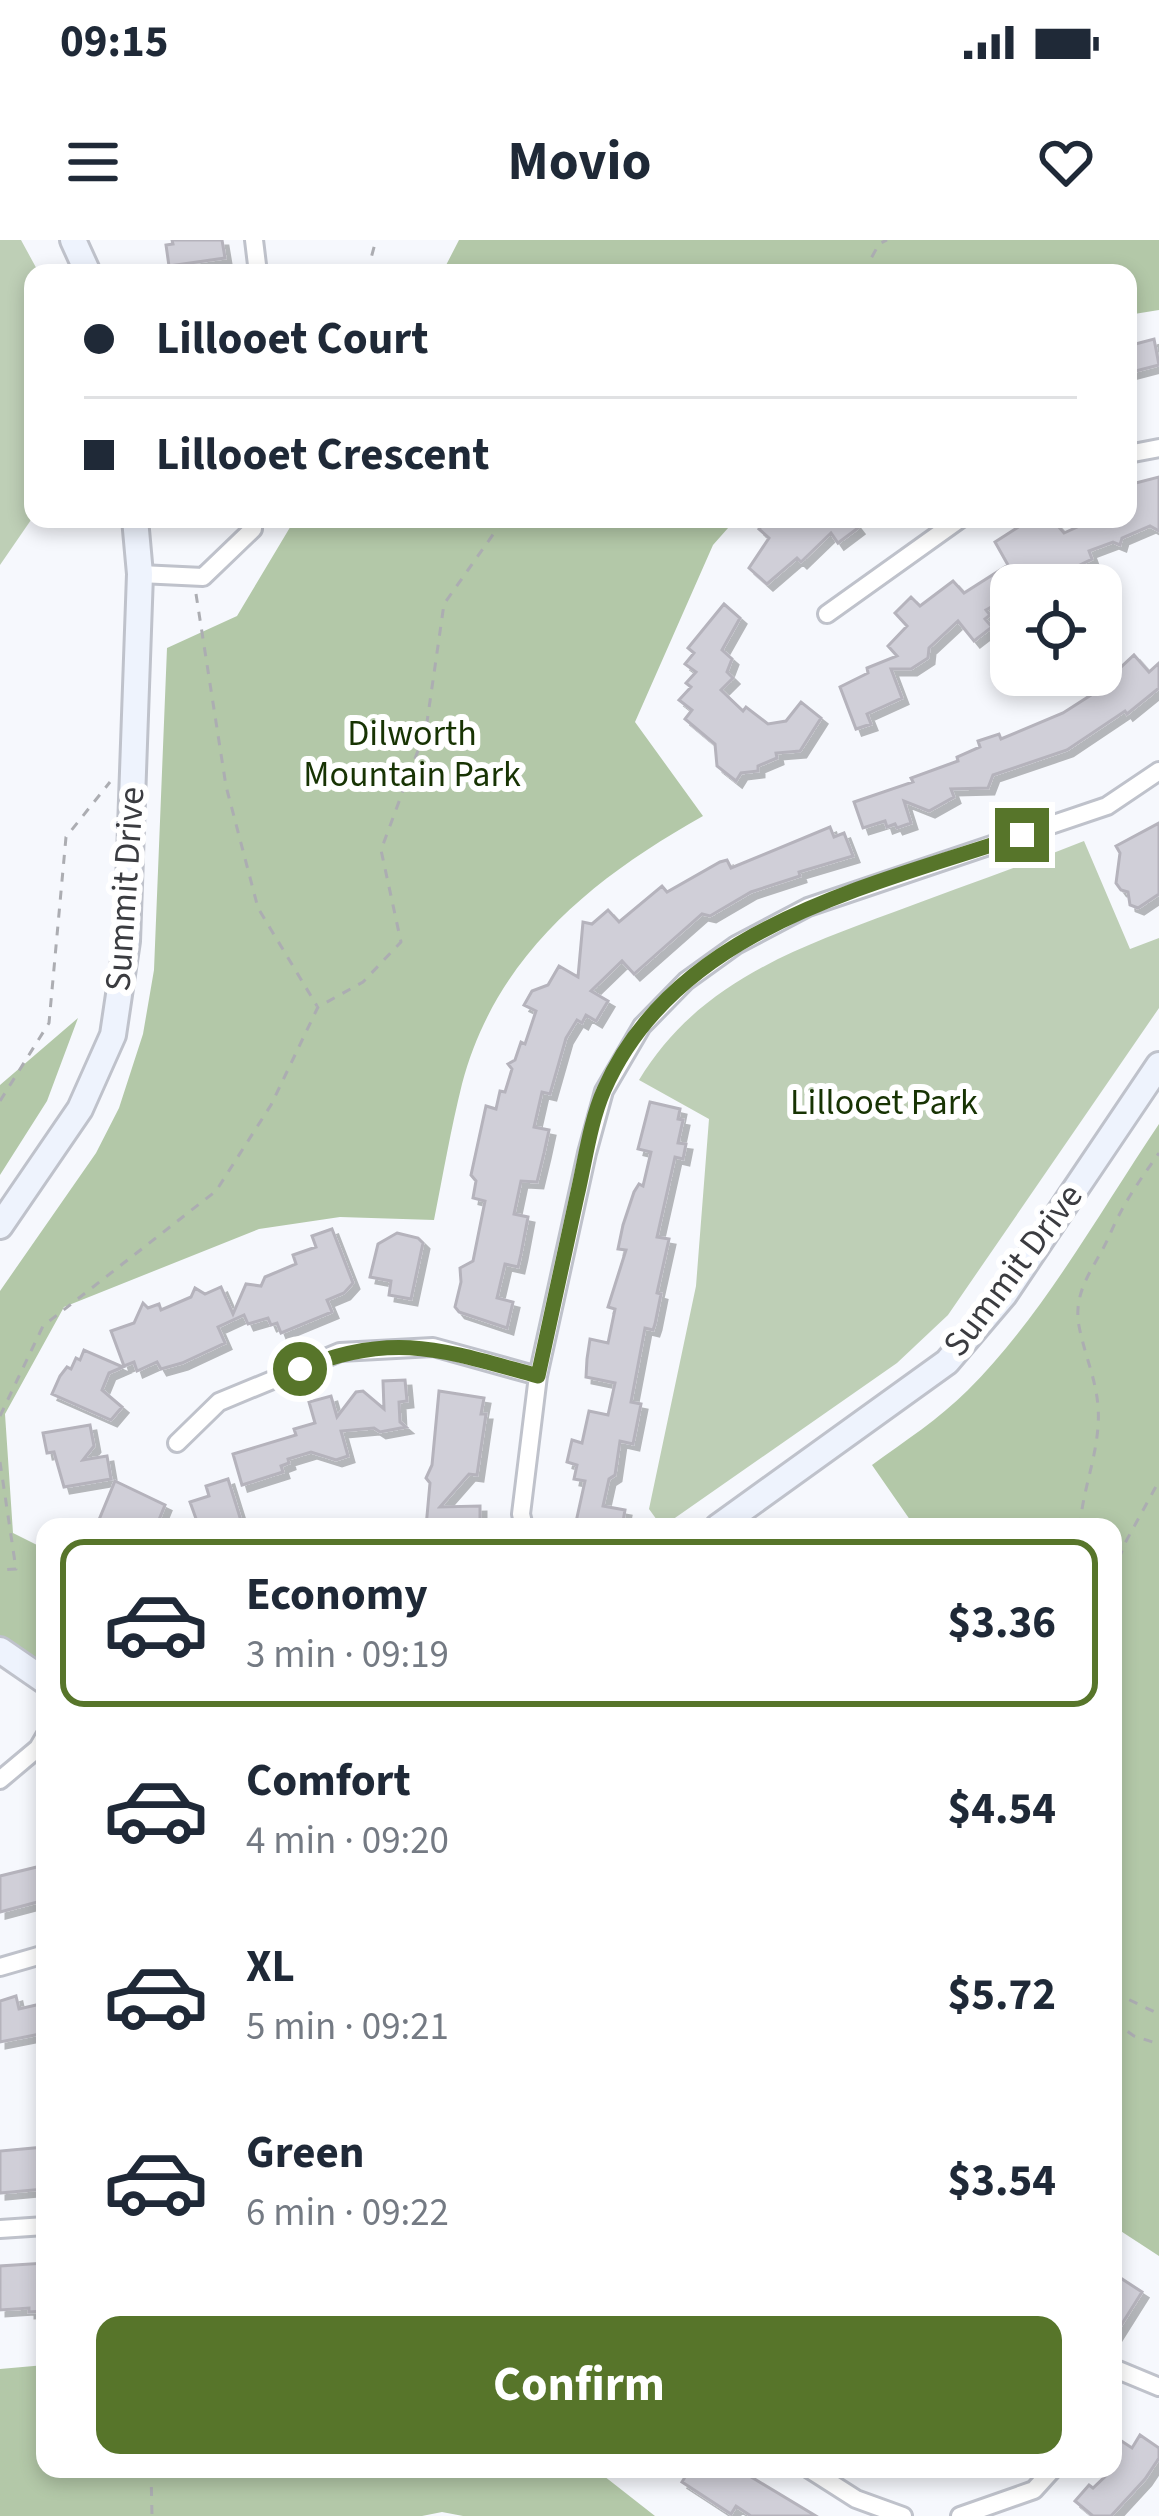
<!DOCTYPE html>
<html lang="en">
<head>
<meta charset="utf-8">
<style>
  :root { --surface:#fff; --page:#f2f2f3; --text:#1f2937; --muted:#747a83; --line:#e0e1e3; --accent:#57752a }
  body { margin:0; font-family:"Source Sans 3",sans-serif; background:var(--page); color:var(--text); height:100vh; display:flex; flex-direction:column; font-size:45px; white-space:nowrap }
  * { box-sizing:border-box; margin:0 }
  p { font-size:39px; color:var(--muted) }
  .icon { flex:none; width:66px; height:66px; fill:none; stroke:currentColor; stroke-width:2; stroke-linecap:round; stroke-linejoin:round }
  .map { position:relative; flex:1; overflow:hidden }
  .details { position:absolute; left:36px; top:1278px; width:1086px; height:960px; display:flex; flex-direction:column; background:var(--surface); border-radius:24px; box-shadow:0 6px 18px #0003 }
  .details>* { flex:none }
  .guide { position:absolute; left:24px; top:24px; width:1113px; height:264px; border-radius:24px; box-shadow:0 6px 18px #0003; display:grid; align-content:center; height:264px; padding:0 60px; background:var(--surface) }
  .buttons { position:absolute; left:990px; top:324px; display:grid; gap:24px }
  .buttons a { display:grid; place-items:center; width:132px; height:132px; border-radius:24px; background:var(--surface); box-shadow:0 6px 18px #0003; font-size:60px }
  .end { position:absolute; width:54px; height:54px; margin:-27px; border:15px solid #57752a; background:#fff; box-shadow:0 0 0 6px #fff }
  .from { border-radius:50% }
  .guide b { display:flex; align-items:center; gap:42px; height:114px; font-size:45px }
  .guide b+b { border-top:3px solid var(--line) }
  .guide i { width:30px; height:30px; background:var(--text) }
  ul { padding:21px 0 0; list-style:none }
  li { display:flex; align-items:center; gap:36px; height:168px; margin:0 24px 18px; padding:0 36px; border:6px solid transparent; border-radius:24px }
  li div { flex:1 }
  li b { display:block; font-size:45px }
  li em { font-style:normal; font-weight:700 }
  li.active { border-color:var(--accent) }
  li>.icon { width:108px; height:108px; stroke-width:1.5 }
  .primary-button { display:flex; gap:24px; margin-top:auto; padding:24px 60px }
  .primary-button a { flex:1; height:138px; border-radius:24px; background:var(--accent); color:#fff; font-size:48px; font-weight:700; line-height:138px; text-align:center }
  .status { display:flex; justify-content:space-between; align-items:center; height:84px; padding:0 60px; background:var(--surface); direction:ltr }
  .status svg { height:33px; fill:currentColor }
  header { display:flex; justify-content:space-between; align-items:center; height:156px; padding:0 60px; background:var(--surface); font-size:54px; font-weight:700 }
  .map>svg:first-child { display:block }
</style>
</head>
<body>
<div class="status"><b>09:15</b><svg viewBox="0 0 49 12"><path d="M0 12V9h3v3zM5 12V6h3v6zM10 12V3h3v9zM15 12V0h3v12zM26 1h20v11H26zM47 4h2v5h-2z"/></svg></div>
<header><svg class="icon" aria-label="menu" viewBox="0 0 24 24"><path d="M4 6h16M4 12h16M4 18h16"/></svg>Movio<svg class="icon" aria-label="heart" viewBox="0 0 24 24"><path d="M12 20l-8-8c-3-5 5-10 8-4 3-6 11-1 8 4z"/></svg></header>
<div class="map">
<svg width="1159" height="2276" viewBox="0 0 1159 2276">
  <defs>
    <filter id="shadow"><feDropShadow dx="6" dy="6" stdDeviation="0" flood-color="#0004"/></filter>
  </defs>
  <rect width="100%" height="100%" fill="#f6f8fd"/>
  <!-- green -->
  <path fill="#becfb6" d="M0,0H21L39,33H33V277L0,325Z
    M1084,601L1130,709L1159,698V768L948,1075L897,1123L662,1287L649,1269L696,1046L709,879L639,840C697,744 793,709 894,672C957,648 1021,626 1084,601Z"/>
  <!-- forest -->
  <path fill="#b3c8a8" d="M459,0H1159V70L1128,75V33H442Z
    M295,279H736L713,305L635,482L703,576C593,638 496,715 462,844C451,888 443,935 434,980L340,977L259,989L64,1067L5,1174L13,1293L45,1309V1457L24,1442L0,1417V1051L96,913L119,868L143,794L154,730L167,408L237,376Z
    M78,778L47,861L0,935V845Z
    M1159,884V2016L1113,1986V1287H915L872,1225C905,1201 939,1179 968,1150C1041,1078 1101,970 1159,884Z
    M45,2125V2229H595L655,2276H463L442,2272L422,2276H0V2129Z"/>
  <!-- building -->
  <path fill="#d0cfd8" stroke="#b5b3bc" stroke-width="3" filter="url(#shadow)" d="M172,0H222L225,18L169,26L166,5L173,4Z
    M1154,99L1159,125L1128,133V106Z
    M1159,237V291L1150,286L1122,298L1120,305L1113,302L1089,311L1092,319L1076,327L1080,336L1060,345L1053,338L1040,345H1011V356L986,370L990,375L985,379L992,387L974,401L958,381L929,408L928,418L911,429H891L902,458L867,474L871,484L856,489L840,447L868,433L867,428L897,416L888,406L907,386L895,373L911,357L920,366L953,341L964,353L1008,325L995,302L1031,279H1052L1064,293L1095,279H1128V245Z
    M767,279H851L858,288L838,303L831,293L801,322L797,318L767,344L749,328L769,298L759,289Z
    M724,364L740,378L722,410L732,419L727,432L733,438L721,450L743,471L746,467L768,484L786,481L801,462L821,478L800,511L776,513L777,518L758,526V531L741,533L736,541L717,526L715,504L685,479L692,470L679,460L691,447L686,443L696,432L685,424L694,413L688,408Z
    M1134,415L1149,432L1159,423V448L1127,474L1125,471L1067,510L993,535L988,548L951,549L954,557L929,571L904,561L911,583L897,588L895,584L887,587L885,581L863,588L854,562L913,542L911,538L958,521L957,517L980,507L978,501L999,494L1001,499L1063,473L1091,455Z
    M1159,583V654L1138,668L1130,665L1128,652L1121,650L1116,643L1120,613L1116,606Z
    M830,587L834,597L844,593L853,616L799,632L800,636L751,652L710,676L702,674L634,734L622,721L591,751L608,761L596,781L586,775L582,783L577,780L566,798L550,854L542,852L534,887L549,890L544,913L537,942L521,941L514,974L528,977L521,1014L518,1027L505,1024L497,1058L513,1062L507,1088L459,1072L455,1067L461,1042L460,1028L473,1021L485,961L473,958L476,941L471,935L486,866L496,869L500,851L505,852L512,829L508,824L515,820L521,802L525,804L536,771L524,765L532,751L548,745L559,726L578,737L583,682L592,684L608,670L619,682L662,646L667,652L720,622L727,620L731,628Z
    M650,862L680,869L678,879L683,880L678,903L686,904L683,919L675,917L657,997L669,999L657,1053L661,1054L655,1084L653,1090L645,1088L631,1162L641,1164L633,1204L620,1201L615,1235L609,1239L603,1266L625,1270L622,1287H579L576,1282L585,1241L574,1239L577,1225L567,1222L572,1200L582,1203L589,1171L608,1175L615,1143L586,1137L587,1119L590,1099L608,1103L615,1069L608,1067L626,1010L618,1009L623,985L634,952L639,944L643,946L651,912L638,909Z
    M332,989L353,1043L344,1053L327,1060L332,1072L281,1093L277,1083L271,1085L268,1078L248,1084L244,1075L218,1087L225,1103L182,1123L161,1129L157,1122L137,1131L134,1122L124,1126L111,1091L134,1083L143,1063L148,1068L159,1064L161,1070L191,1057L195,1048L205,1054L221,1047L233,1074L246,1044L261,1046L265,1037L296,1024L293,1015L316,1007L312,996Z
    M397,993L418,998L423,1003L411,1059L389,1055L391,1041L370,1037L378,1004Z
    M84,1110L123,1127L109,1133L102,1150L122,1167L111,1180L52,1154L60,1136L67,1127L71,1129L76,1118L80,1120Z
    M405,1140L407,1161L399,1162L400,1182L406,1187L380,1192L374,1188L341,1191L348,1216L336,1220L311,1212L288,1219L289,1223L281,1226L283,1232L242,1245L233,1214L296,1195L294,1189L315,1183L309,1162L331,1156L337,1177L356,1152L363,1151L384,1169L383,1141Z
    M439,1151L484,1158L481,1174H486L477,1235L469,1234L440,1267L480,1266V1287H426L430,1243L426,1238L432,1225Z
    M90,1185L94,1206L83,1220L107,1216L111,1239L64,1247L54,1212L47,1213L43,1193Z
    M228,1239L243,1287H199L190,1262L209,1256L206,1246Z
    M115,1241L165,1265L156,1287H96Z
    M45,1625V1660L0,1672V1636Z
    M16,1756L19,1769L45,1763V1793L0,1802V1761Z
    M45,1907V1949L0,1953V1911Z
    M45,2023V2071L29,2072V2068L0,2070V2026Z
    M1113,2033L1142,2052L1113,2098Z
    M1140,2195L1159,2208V2218L1145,2239L1111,2276H1093L1075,2261L1089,2245L1093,2248L1113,2229V2210L1120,2200L1132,2208Z
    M690,2229L743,2232L816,2276H751L736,2266L731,2274L682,2242Z"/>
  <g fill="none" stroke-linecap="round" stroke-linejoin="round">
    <defs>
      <path id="street" d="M254,0L258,33
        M1128,214L1159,208
        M140,334L203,337L253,289V279
        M827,374L960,279
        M177,1203L219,1162L340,1112L433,1107L538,1136
        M524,1287L521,1274L538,1136L587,913L604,851L642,786L686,741L736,705L808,667L1107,566L1159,531
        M0,1540L38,1508L45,1496
        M0,1727L45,1714
        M0,1989L45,1986
        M1118,2130L1159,2147
        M809,2229L856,2259L903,2276
        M960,2276L1034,2250L1053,2229"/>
      <path id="secondary" d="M73,0L88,33
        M0,986L80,869L113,795L127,701L140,334L135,279
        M718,1287L947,1122L1004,1055L1159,825
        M0,1410L45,1441"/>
    </defs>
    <!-- street casing -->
    <use href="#street" stroke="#bfc2cb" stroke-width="22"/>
    <!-- secondary casing -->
    <use href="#secondary" stroke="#bfc2cb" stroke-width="30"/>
    <!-- path -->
    <path stroke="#acadb2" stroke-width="3" stroke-dasharray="9 9" stroke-linecap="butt" d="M367,33L376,0
      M863,33L879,4L887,0
      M196,354L226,546L258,668L317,766
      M0,861L49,783L66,597L110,542
      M0,1176L43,1086L216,951L271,865L318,767L363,742L401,702L381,610L426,489L444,364L504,279
      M0,1222L16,1329L0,1330
      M1080,1287C1082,1253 1096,1220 1098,1186C1101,1148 1086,1122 1079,1086C1072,1048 1098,1024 1111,992C1124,962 1140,940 1159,913
      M1113,1336L1124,1305L1159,1241
      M1113,1752L1159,1774
      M1113,1781L1134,1796L1159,1804
      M151,2229L152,2276"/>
    <!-- street -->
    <use href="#street" stroke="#fff" stroke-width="16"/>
    <!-- secondary -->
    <use href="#secondary" stroke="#eef3fd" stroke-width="24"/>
  </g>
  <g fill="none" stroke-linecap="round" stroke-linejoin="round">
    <!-- route -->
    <path stroke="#57752a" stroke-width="15" d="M300,1129C394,1090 446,1111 538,1136C551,1076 564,1016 577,956C585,922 590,882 604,850C675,687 870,646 1022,595"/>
  </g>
  <g text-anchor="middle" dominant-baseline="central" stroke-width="12" stroke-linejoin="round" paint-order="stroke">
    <!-- park labels -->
    <g font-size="36" fill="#173303" stroke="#fff">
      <text x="412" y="493">Dilworth<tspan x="412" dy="41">Mountain Park</tspan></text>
      <text x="884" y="862">Lillooet Park</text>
    </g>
    <!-- street labels -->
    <g font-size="36" fill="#3b3c40" stroke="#fff">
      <text transform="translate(125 649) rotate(-86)">Summit Drive</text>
      <text transform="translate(1013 1030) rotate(-53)">Summit Drive</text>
    </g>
  </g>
</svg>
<div class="buttons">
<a><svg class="icon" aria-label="locate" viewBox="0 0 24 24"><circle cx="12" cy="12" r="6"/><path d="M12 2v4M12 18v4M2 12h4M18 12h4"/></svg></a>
</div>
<i class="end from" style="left:300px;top:1129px"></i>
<i class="end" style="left:1022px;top:595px"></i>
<div class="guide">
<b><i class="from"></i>Lillooet Court</b>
<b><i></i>Lillooet Crescent</b>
</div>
<section class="details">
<ul>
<li class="active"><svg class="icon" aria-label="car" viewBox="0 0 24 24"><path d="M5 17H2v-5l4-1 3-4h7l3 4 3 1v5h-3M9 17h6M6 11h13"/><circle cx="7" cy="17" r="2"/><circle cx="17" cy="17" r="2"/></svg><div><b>Economy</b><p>3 min · 09:19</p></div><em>$3.36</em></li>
<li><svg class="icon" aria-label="car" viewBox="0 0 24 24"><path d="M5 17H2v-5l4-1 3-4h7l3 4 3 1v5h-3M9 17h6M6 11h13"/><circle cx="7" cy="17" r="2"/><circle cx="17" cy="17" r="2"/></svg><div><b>Comfort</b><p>4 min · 09:20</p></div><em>$4.54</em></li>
<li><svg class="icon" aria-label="car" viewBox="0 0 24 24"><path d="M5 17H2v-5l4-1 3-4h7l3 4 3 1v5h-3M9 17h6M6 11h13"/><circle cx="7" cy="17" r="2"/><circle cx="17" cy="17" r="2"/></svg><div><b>XL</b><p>5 min · 09:21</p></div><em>$5.72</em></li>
<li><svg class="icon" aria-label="car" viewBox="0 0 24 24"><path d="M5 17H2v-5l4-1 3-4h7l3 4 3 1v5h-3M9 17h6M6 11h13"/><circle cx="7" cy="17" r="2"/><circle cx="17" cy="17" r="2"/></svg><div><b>Green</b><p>6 min · 09:22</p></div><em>$3.54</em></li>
</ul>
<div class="primary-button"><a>Confirm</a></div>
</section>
</div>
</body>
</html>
